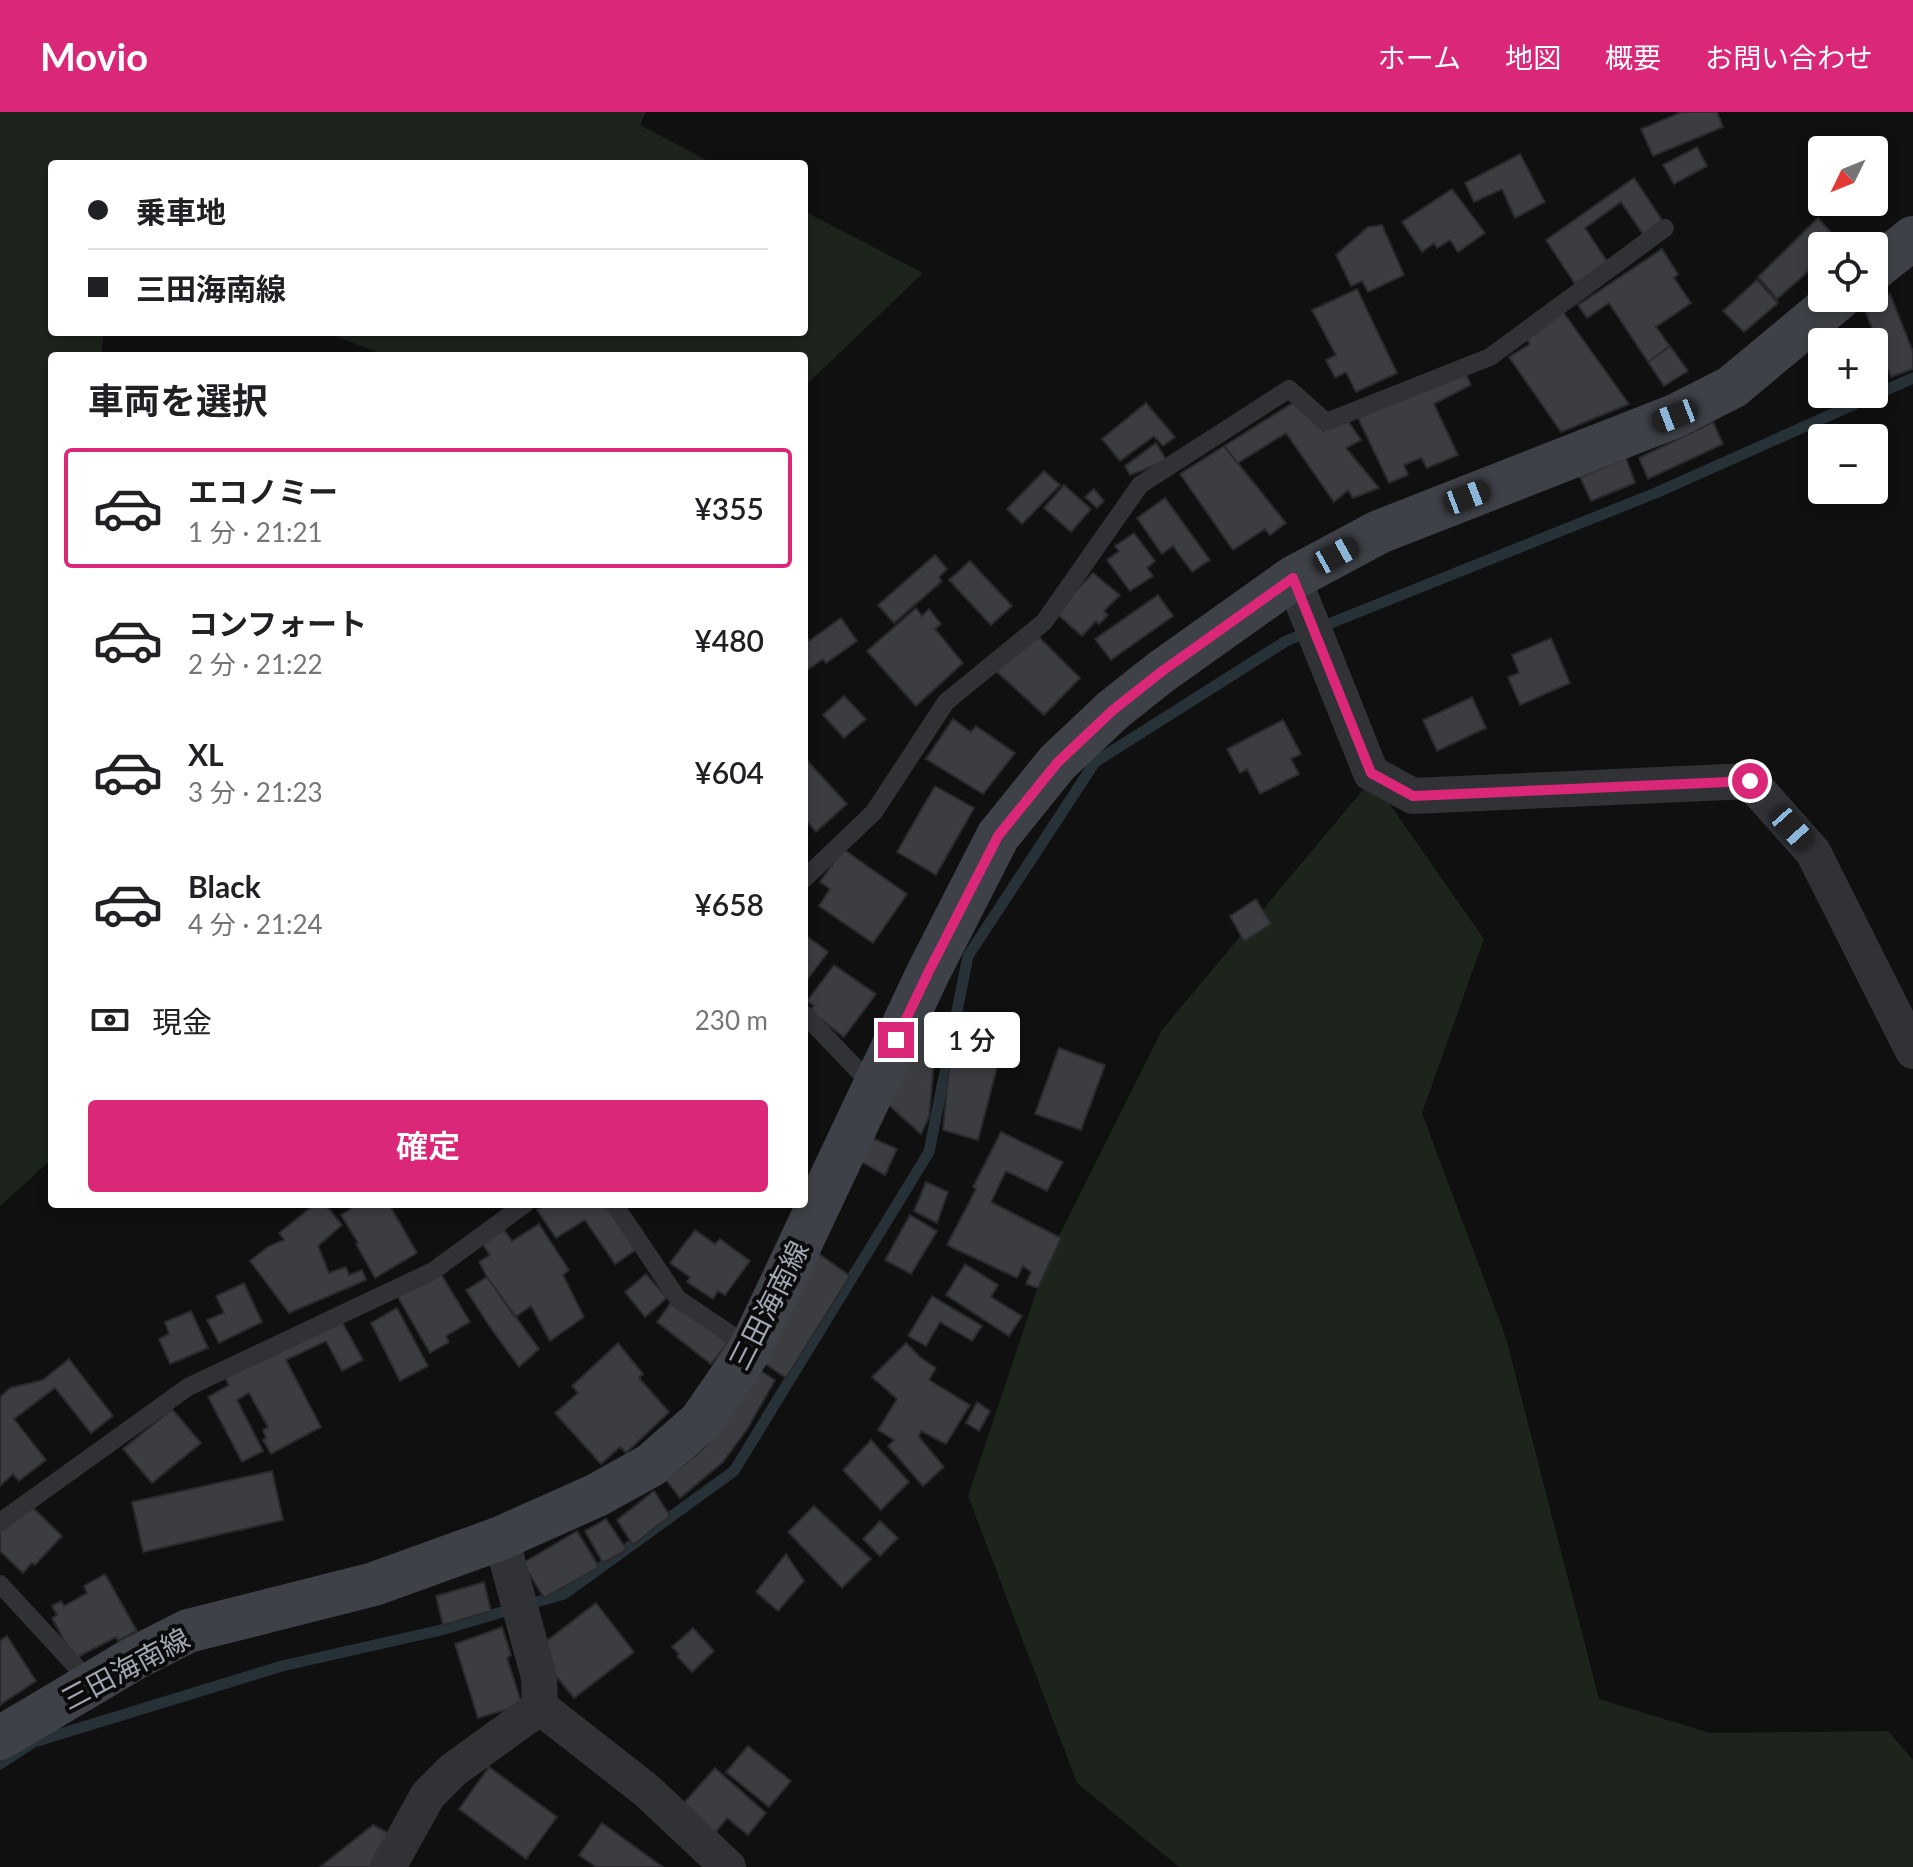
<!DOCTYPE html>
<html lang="ja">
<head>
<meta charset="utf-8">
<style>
  :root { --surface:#fff; --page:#f2f2f2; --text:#202124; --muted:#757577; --line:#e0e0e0; --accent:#db2777 }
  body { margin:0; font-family:Lato,"Noto Sans JP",sans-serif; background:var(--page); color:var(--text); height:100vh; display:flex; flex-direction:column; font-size:30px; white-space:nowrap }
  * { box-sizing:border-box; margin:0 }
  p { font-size:26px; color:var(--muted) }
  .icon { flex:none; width:44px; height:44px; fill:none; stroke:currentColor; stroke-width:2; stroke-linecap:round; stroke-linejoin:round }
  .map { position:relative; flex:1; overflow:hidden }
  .details { position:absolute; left:48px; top:240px; width:760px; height:856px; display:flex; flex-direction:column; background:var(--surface); border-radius:8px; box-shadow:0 4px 12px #0003 }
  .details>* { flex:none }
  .banner { position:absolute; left:48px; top:48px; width:760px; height:176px; border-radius:8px; box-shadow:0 4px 12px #0003; display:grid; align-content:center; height:176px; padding:0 40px; background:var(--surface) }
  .needle { width:52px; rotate:227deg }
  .controls { position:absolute; left:1808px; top:24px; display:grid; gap:16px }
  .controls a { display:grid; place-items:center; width:80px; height:80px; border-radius:8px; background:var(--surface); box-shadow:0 4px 12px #0003; font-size:40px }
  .end { position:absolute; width:36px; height:36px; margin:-18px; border:10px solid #db2777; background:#fff; box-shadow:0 0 0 4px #fff }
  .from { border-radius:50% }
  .bubble { position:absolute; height:56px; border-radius:8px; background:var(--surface); box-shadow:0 4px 12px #0003; font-size:26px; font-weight:600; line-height:56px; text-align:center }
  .car { position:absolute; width:24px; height:48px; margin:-24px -12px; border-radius:10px; box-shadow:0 0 6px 2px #0007; background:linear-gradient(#222 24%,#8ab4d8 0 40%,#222 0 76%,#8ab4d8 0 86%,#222 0) }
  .banner b { display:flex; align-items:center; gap:28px; height:76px; font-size:30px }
  .banner b+b { border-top:2px solid var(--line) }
  .banner i { width:20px; height:20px; background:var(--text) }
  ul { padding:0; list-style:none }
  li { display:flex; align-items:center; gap:24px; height:120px; margin:0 16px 12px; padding:0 24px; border:4px solid transparent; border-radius:8px }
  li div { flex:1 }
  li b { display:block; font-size:30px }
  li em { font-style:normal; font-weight:600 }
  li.on { border-color:var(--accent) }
  li>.icon { width:72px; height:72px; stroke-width:1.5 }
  h2 { padding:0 40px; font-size:36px; line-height:96px }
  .pay { display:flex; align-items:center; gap:20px; height:88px; padding:0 40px; font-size:30px }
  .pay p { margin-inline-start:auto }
  .action { display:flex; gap:16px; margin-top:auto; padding:16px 40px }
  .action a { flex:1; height:92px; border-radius:8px; background:var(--accent); color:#fff; font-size:32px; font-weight:600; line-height:92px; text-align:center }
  header { display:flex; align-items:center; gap:48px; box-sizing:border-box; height:112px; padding:0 40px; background:var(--accent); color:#fff }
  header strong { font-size:38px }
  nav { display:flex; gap:44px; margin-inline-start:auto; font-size:28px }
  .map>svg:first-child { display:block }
</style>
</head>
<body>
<header>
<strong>Movio</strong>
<nav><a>ホーム</a><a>地図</a><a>概要</a><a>お問い合わせ</a></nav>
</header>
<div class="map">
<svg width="1913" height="1755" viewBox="0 0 1913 1755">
  <rect width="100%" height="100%" fill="#101011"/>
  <!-- green -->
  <path fill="#1c241c" d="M0,0H646L640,13L714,52H52V220H104L101,244H52V1047L0,1094Z
    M804,99L923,161L804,275V244H387L325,220H804Z
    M1372,667L1484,827L1422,1001L1506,1226L1599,1587L1710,1621L1888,1619L1913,1648V1755H1179L1077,1671L968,1384L1047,1148L1162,918Z"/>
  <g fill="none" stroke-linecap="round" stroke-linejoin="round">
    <!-- stream -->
    <path stroke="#273238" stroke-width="11" d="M0,1652L34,1630L282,1554L441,1518L564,1482L734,1359L929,1040L968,844L1095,650L1286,529L1658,380L1913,266"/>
  </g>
  <!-- building -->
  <path fill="#3c3d41" stroke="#292a2d" stroke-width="2" d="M1682,0H1717L1723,15L1653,44L1641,17Z
    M1697,35L1707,54L1674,72L1663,53Z
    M1520,42L1545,90L1515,106L1502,77L1474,90L1465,71Z
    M1634,66L1664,111L1645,125L1621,90L1585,116L1608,151L1575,172L1546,128Z
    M1452,77L1485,121L1458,140L1450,128L1437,136L1434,131L1422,140L1402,110Z
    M1818,106L1840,131L1837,134H1822V147L1777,187L1758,165Z
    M1382,113L1404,163L1368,180L1362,169L1351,174L1336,143L1368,115Z
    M1662,137L1678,162L1674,166L1691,191L1656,215L1688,259L1664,274L1609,191L1587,206L1578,193Z
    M1757,168L1778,191L1744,220L1723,199Z
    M1357,177L1397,261L1356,280L1346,260L1335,266L1326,248L1336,243L1312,198Z
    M1890,182L1913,240V257L1891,265L1863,193Z
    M1561,197L1629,292L1561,320L1509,245L1530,232L1524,224Z
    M1670,234L1688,259L1664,274L1648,250Z
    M1464,257L1471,273L1434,292L1458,343L1427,356L1421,346L1404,353L1408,363L1389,371L1358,306Z
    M1302,285L1323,319L1346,306L1361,328L1346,336L1379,376L1353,386L1348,378L1334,390L1286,321L1238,351L1286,411L1270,423L1265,417L1233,438L1180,362Z
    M1146,291L1175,325L1163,334L1154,324L1120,349L1102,327Z
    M1713,310L1723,332L1648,367L1639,346Z
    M1156,331L1167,349L1130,363L1125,354Z
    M1224,334L1286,411L1270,423L1265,417L1233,438L1180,362Z
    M1626,346L1635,371L1591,389L1580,365Z
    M1044,359L1060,373L1022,412L1007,397Z
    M1064,373L1091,397L1071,420L1044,396Z
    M1094,377L1104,389L1097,396L1085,385Z
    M1165,386L1210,448L1192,460L1173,434L1162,442L1137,406Z
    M1134,421L1155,449L1147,456L1153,464L1130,479L1107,448L1119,439L1115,434Z
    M935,443L947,457L939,465L942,469L894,511L878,493Z
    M970,449L1012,494L991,513L949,468Z
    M1093,461L1120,483L1104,499L1108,503L1099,512L1096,509L1082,524L1055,500Z
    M1158,483L1173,504L1111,548L1095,527Z
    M916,496L922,504L929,497L941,512L935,517L963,551L916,594L867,539Z
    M841,506L857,529L826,551L823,547L804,560V527L807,525L809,529Z
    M1039,525L1080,566L1044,603L995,558Z
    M1551,526L1570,571L1520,593L1508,565L1519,561L1512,543Z
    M844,584L866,607L844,626L823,603Z
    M1472,585L1486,616L1437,639L1423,608Z
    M953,607L971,620L976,614L1015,641L983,682L926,647Z
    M1283,608L1301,642L1291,647L1299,662L1260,682L1247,657L1240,661L1227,637Z
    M804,645L847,692L816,720L804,706Z
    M935,674L974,696L936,763L897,740Z
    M843,737L907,782L873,831L819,794L830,777L820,770Z
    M1256,787L1271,812L1244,829L1230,804Z
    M804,822L828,840L804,872Z
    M834,853L876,882L844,925L810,899L814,894L807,889Z
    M923,909L937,916L929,1005L921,1022L884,989Z
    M953,915L1003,933L978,1028L943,1018Z
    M1059,936L1105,953L1081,1018L1035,1002Z
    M1001,1020L1063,1050L1047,1079L1006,1059L991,1090L1061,1126L1038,1176L1026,1172L1031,1160L1023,1154L1017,1166L947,1133L976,1077L973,1075Z
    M872,1026L897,1037L885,1063L860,1049Z
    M926,1070L948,1080L937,1111L914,1099Z
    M315,1092H325L342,1113L318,1134L329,1161L346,1155L349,1163L362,1158L366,1168L289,1201L250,1149L269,1134L284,1128L279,1121Z
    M359,1092H389L417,1141L375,1166L356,1132L358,1131L341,1103Z
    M547,1092H611L639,1136L615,1152L585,1108L556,1126L537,1098Z
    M910,1103L937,1119L911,1162L885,1148Z
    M500,1112L512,1129L539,1112L569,1158L563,1163L584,1205L550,1229L531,1194L515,1205L487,1165L479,1150L490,1143L479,1127Z
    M695,1118L715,1132L720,1127L750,1149L725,1183L718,1179L713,1187L687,1170L690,1165L670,1151Z
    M815,1139L850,1164L786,1266L760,1248Z
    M965,1152L998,1173L991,1185L1022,1204L1009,1224L946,1183Z
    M438,1157L470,1210L446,1224L449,1230L430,1241L395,1180Z
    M646,1162L667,1186L645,1205L625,1180Z
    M487,1165L539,1237L519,1255L490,1215L466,1178Z
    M244,1171L262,1210L219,1231L207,1208L224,1201L216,1184Z
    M932,1184L982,1214L972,1229L940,1210L926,1234L908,1224Z
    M672,1189L728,1231L711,1252L657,1210Z
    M397,1196L428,1254L400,1269L371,1211Z
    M191,1199L208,1236L170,1252L159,1227L169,1222L165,1210Z
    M340,1206L363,1248L342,1259L326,1229L286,1248L321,1315L271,1342L263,1328L266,1326L263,1318L268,1315L249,1281L237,1288L263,1339L242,1350L208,1285L229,1273L223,1262Z
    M618,1231L643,1262L639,1266L669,1300L626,1341L620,1335L601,1352L555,1301L578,1281L572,1274Z
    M906,1231L921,1246L936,1256L929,1268L970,1293L946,1332L921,1319L919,1325L944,1355L923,1374L888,1334L894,1328L878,1318L897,1287L872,1265Z
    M69,1247L113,1304L91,1321L55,1276L14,1307L46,1348L19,1369L13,1362L0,1374V1285L10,1276L43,1268Z
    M758,1257L775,1268L748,1316L723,1350L680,1386L666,1368L705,1335L730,1303Z
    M977,1290L990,1299L979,1319L966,1311Z
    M172,1297L201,1331L152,1371L123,1337Z
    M871,1328L909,1370L881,1398L843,1358Z
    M272,1359L283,1408L143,1440L132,1390Z
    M654,1379L670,1404L633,1433L617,1408Z
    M26,1389L62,1424L35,1453L32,1451L23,1461L0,1439V1416Z
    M814,1394L871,1447L842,1476L788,1420Z
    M606,1407L627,1438L603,1451L585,1419Z
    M880,1409L898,1426L880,1444L863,1427Z
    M577,1419L599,1455L544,1486L523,1451Z
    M786,1442L804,1469L778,1499L756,1480Z
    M105,1462L137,1519L118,1529L116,1525L74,1547L52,1506L57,1503L52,1494L61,1489L64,1494L87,1481L84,1474Z
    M484,1470L491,1499L443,1513L436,1484Z
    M596,1491L634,1540L574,1586L535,1538Z
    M502,1515L511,1543L507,1546L522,1593L478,1606L455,1532Z
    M693,1516L714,1539L692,1560L677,1544L679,1542L672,1535Z
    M7,1524L36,1569L0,1593V1529Z
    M748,1634L791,1669L769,1695L726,1660Z
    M489,1655L557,1705L526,1747L459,1697Z
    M715,1656L766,1701L748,1723L727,1706L707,1731L674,1702Z
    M602,1711L663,1755H596L579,1743Z
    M373,1713L390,1722L377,1755H320Z"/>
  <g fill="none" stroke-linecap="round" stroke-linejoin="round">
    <!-- service -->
    <path stroke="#303236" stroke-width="18" d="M804,767L874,700L946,590L1044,510L1140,373L1289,277L1326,310L1490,245L1665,116
      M804,902L874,975
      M614,1092L678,1187L751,1236
      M0,1410L188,1275L433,1159L525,1092
      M0,1472L92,1572"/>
    <!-- minor -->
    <path stroke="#303236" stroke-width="36" d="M1293,466L1371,661L1413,684L1750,669L1813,740L1913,939
      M540,1595L646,1678L728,1755
      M388,1755L428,1683L453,1658L540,1595L539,1565L501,1426"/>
    <!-- secondary -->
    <path stroke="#3e4147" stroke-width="44" d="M1874,157L1913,126
      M0,1626L133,1547L188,1519L374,1472L501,1426L597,1383L651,1353L701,1309L751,1236L929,859L998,724L1057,651L1113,598L1161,560L1293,466L1379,420L1675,304L1732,275L1839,186"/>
  </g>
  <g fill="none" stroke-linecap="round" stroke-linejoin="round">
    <!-- route -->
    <path stroke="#db2777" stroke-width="10" d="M896,928L929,859L998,724L1057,651L1113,598L1161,560L1293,466L1371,661L1413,684L1750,669"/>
  </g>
  <g text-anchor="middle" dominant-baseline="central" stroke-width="8" stroke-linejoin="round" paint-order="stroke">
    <!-- street labels -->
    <g font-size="28" fill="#a0a7b3" stroke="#0b0b0c">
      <text transform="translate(768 1193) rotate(-63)">三田海南線</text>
      <text transform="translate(125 1556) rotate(-28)">三田海南線</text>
    </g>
  </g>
</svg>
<div class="controls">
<a><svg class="needle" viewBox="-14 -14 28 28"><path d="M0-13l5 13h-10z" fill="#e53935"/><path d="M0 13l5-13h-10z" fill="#757577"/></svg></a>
<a><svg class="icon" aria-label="locate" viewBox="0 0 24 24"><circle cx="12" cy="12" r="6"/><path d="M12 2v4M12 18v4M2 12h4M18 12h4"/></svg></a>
<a>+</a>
<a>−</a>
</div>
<i class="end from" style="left:1750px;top:669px"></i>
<i class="end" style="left:896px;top:928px"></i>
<div class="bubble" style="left:924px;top:900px;width:96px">1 分</div>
<i class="car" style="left:1675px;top:304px;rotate:249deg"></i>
<i class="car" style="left:1467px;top:385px;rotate:69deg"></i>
<i class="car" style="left:1336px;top:443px;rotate:61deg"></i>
<i class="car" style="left:1792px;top:716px;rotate:138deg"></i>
<div class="banner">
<b><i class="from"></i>乗車地</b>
<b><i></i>三田海南線</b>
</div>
<section class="details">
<h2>車両を選択</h2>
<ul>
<li class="on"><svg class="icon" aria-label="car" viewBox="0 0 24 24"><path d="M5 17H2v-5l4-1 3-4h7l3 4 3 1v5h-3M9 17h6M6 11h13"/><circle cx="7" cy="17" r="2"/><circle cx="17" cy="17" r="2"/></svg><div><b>エコノミー</b><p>1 分 · 21:21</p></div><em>¥355</em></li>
<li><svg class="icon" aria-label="car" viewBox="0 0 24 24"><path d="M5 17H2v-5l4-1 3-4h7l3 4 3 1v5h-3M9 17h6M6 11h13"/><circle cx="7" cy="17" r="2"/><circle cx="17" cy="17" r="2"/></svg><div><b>コンフォート</b><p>2 分 · 21:22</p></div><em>¥480</em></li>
<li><svg class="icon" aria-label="car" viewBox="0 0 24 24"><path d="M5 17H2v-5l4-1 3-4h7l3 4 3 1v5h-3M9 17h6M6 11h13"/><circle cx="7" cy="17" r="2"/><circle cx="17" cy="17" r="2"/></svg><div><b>XL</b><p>3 分 · 21:23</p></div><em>¥604</em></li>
<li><svg class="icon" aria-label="car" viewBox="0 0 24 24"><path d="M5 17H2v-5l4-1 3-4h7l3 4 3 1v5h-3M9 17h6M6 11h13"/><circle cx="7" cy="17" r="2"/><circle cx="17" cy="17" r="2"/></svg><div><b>Black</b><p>4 分 · 21:24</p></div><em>¥658</em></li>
</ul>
<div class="pay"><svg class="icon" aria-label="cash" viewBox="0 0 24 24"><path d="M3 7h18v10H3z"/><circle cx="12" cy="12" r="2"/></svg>現金<p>230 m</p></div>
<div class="action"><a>確定</a></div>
</section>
</div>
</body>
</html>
